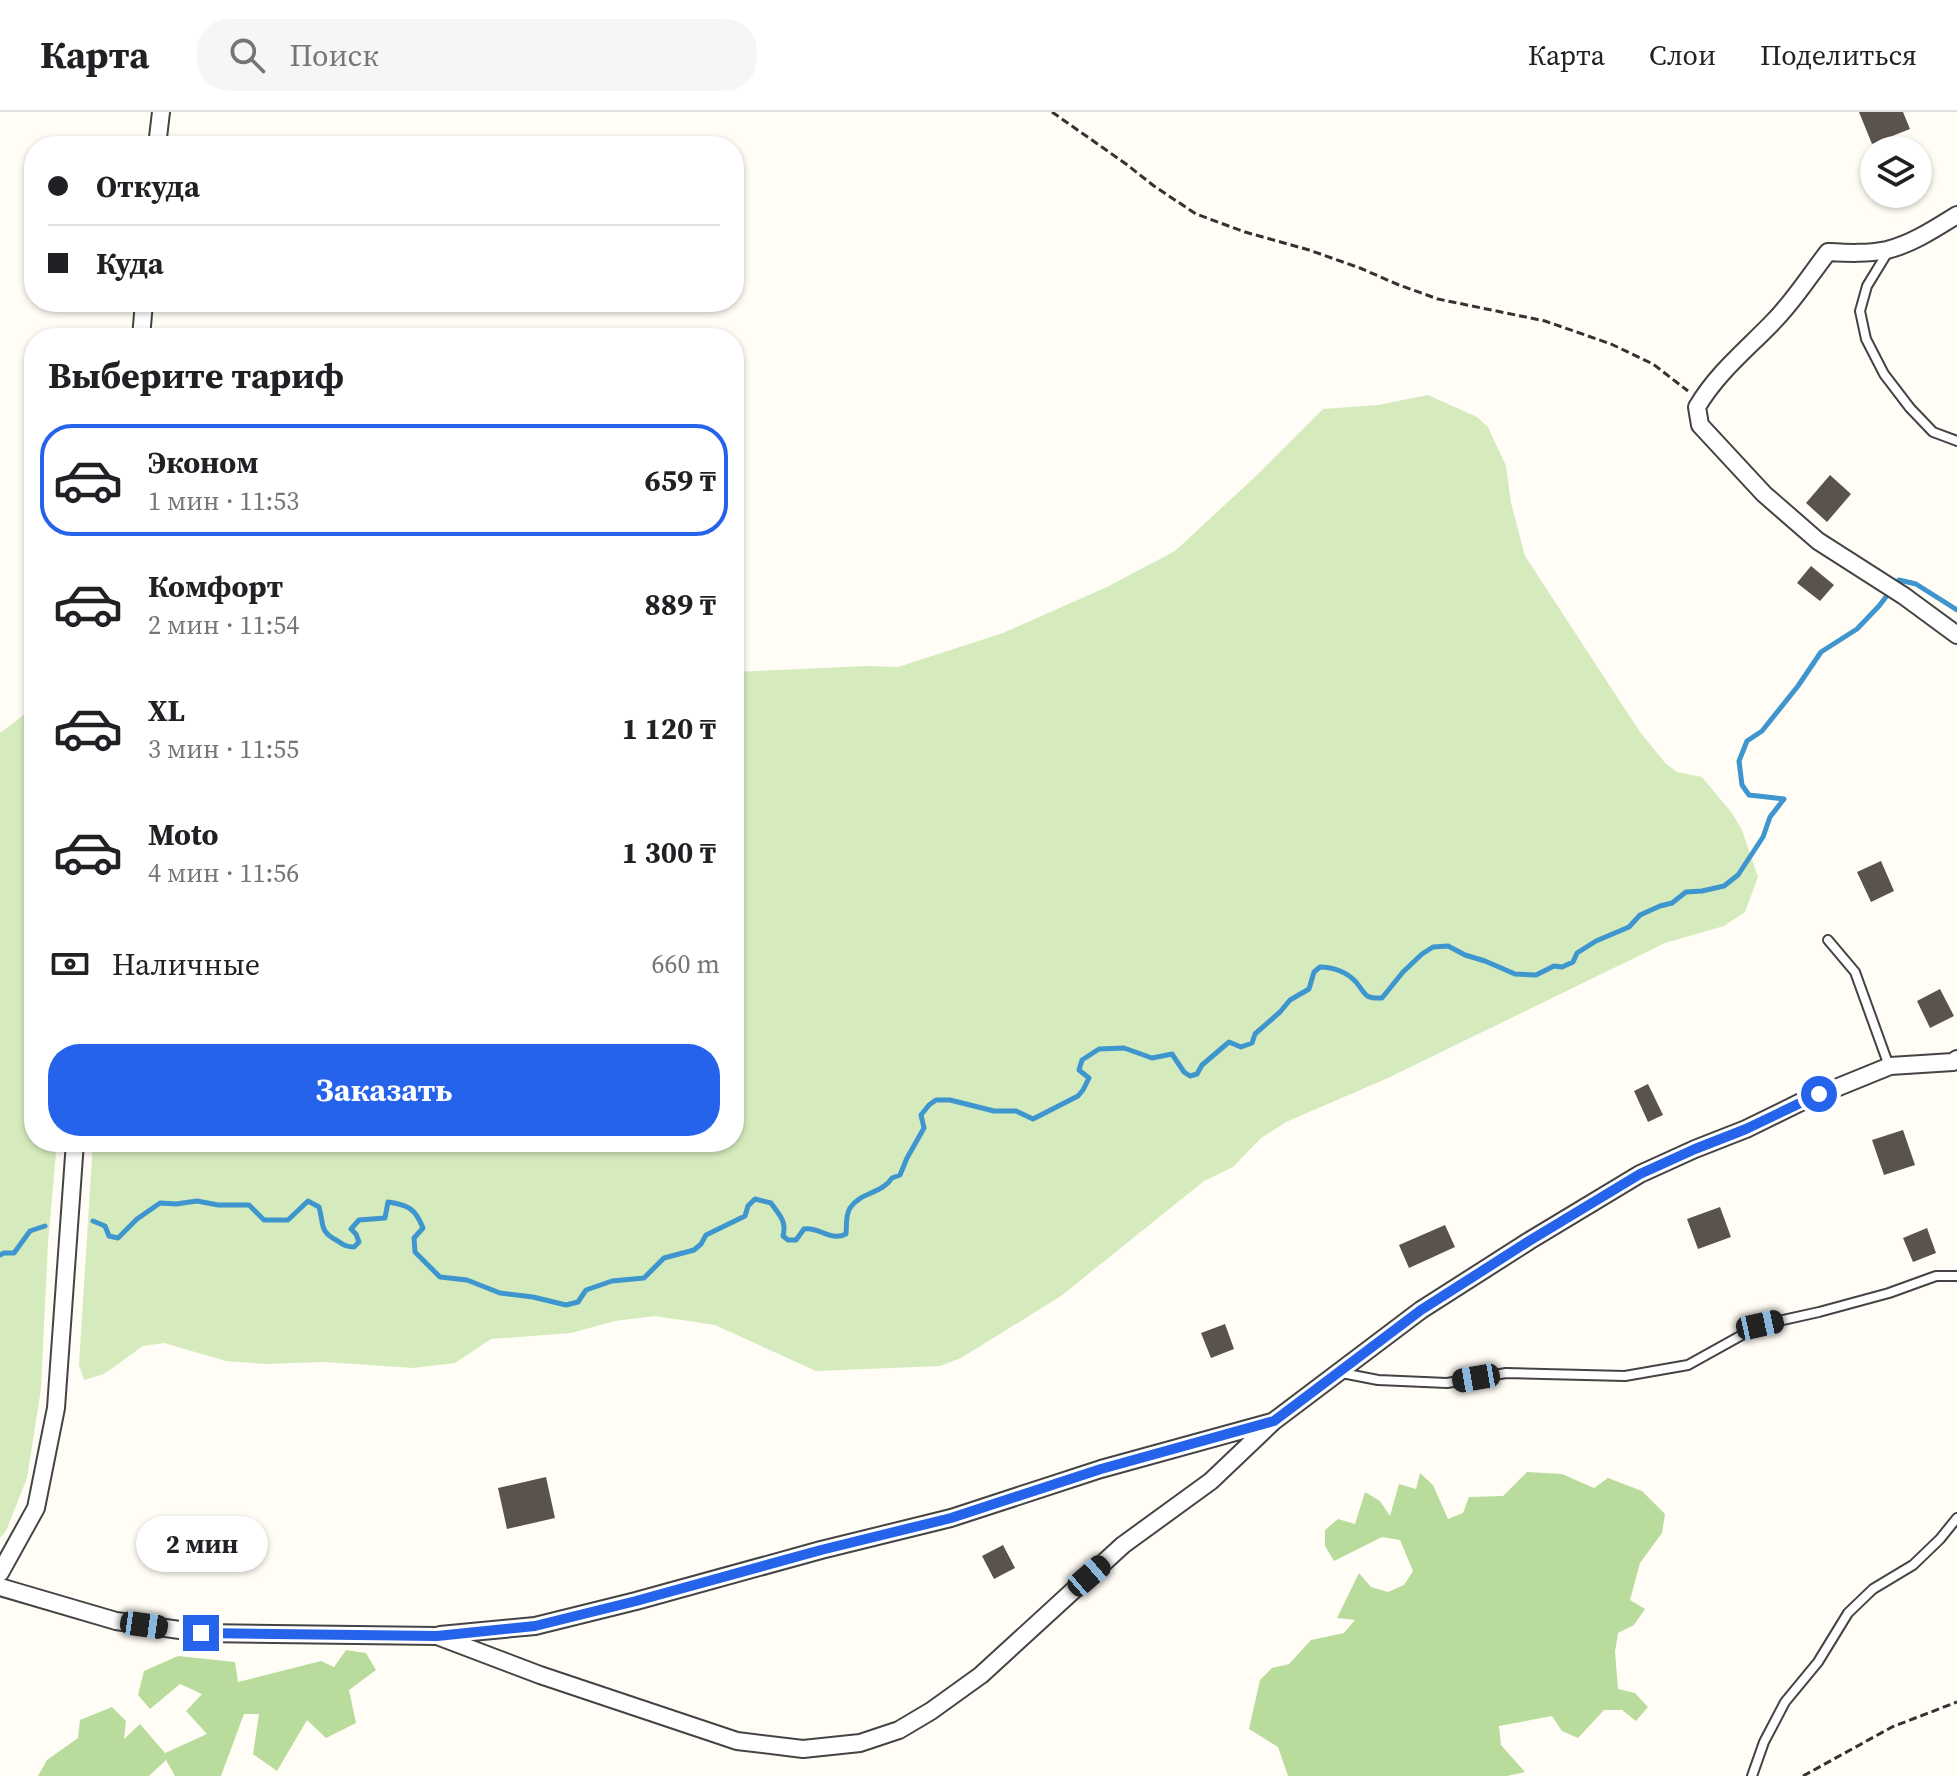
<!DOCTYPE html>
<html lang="ru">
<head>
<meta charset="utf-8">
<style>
  :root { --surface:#fff; --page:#f6f6f6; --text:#202124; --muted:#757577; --line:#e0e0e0; --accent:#2563eb }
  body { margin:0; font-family:"Source Serif 4",serif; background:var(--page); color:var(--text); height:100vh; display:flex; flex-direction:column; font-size:30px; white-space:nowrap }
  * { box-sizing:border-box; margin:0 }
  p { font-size:26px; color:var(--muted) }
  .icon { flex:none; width:44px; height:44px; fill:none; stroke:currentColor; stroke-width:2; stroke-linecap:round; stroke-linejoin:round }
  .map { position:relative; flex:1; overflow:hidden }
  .details { position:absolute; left:24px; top:216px; width:720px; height:824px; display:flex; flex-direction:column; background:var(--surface); border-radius:32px; box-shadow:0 2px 6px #0004 }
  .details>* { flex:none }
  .hud { position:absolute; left:24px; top:24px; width:720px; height:176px; border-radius:32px; box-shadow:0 2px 6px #0004; display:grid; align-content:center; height:176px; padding:0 24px; background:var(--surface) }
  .tools { position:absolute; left:1860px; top:24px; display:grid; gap:16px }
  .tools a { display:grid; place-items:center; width:72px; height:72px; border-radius:50%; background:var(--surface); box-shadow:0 2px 6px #0004; font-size:40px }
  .end { position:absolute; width:36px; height:36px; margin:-18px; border:10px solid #2563eb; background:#fff; box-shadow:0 0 0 4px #fff }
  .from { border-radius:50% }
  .bubble { position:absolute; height:56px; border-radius:28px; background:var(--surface); box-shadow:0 2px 6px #0004; font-size:26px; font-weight:700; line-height:56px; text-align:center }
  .car { position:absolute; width:24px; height:48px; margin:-24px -12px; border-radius:10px; box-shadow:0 0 6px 2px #0007; background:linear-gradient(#222 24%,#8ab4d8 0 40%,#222 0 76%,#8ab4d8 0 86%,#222 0) }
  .hud b { display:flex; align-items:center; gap:28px; height:76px; font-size:30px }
  .hud b+b { border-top:2px solid var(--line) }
  .hud i { width:20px; height:20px; background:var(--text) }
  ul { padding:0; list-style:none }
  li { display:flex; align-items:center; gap:24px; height:112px; margin:0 16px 12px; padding:0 8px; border:4px solid transparent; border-radius:32px }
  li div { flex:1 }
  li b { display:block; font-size:30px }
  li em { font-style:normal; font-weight:700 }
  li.active { border-color:var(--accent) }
  li>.icon { width:72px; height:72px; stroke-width:1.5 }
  h2 { padding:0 24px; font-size:36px; line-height:96px }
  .pay { display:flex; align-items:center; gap:20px; height:88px; padding:0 24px; font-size:30px }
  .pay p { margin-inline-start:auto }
  .button { display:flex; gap:16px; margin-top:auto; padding:16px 24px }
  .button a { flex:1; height:92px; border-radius:32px; background:var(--accent); color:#fff; font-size:32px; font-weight:700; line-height:92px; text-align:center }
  header { display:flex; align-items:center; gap:48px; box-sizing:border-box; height:112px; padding:0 40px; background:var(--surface); border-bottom:2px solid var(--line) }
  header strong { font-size:38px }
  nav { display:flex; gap:44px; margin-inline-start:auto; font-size:28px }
  .search { width:560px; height:72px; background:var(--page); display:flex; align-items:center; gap:20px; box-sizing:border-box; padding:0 28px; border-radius:32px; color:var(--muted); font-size:30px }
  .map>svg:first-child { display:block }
</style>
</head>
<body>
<header>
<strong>Карта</strong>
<div class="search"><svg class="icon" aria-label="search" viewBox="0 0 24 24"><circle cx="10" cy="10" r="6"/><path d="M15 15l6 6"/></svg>Поиск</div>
<nav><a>Карта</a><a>Слои</a><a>Поделиться</a></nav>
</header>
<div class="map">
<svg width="1957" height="1664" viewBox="0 0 1957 1664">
  <rect width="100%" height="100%" fill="#fffdf5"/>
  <!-- green -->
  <path fill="#d5ebbd" d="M1428,283L1477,305L1488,315L1506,354L1511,391L1525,444L1640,620L1666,652L1677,660L1702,665L1732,701L1742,718L1758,765L1745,800L1724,814L1665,831L1388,966L1286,1010L1261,1026L1233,1055L1204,1069L1061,1184L961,1246L940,1254L816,1259L715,1213L655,1204L615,1209L571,1221L491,1227L455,1251L413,1256L324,1250L265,1252L226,1249L164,1231L143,1234L104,1262L84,1268L79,1253L93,1030H734V560L867,554L898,555L1003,521L1107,475L1175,439L1256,364L1323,297L1378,293Z
    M34,595V1030H57L48,1131L41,1277L27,1366L6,1419L0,1426V621Z"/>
  <!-- forest -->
  <path fill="#b9dc9c" d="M1527,1360L1562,1362L1594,1376L1608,1366L1642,1379L1665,1402L1662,1421L1640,1451L1630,1488L1645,1497L1634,1513L1618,1521L1615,1540L1618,1577L1635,1581L1648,1595L1636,1609L1622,1598H1604L1578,1626L1562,1619L1552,1604L1499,1614L1501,1633L1525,1660L1507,1664H1288L1278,1635L1249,1617L1260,1568L1272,1556L1289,1552L1311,1528L1344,1521L1355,1508L1337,1506L1359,1461L1371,1475L1388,1480L1404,1473L1413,1459L1400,1428L1382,1425L1334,1449L1325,1434V1418L1338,1407L1355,1412L1365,1380L1380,1389L1390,1404L1399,1372L1416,1377L1420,1361L1433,1373L1448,1407L1463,1401L1469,1385L1503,1384Z
    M346,1538L366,1541L376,1558L349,1578L356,1611L326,1626L307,1608L277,1659L253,1642L259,1602H244L221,1664H175L166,1648L149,1664H38L47,1648L78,1626L80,1608L112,1595L126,1609L124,1627L140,1612L165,1641L207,1622L186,1599L202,1582L180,1572L150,1597L138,1583L144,1559L178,1544L235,1550L238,1570L321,1549L334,1555Z"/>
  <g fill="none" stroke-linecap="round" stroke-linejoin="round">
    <!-- stream -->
    <path stroke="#3f96cf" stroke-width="5" d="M93,1109L105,1114L109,1124L118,1126L137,1107L160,1091L176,1092L197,1089L218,1093H249L264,1108H288L308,1089L319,1095C324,1112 319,1119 336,1128C343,1132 345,1135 354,1135L359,1130L356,1122L351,1117L359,1108L385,1106L388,1090C408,1093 415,1096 423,1116L414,1126L415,1140L440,1165L467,1168L500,1181L533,1185L566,1193L578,1190L586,1178L612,1169L644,1166L664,1146L694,1138L701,1132L706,1123L745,1104L748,1094L755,1087L771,1091C779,1103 787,1109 783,1124L788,1128H796L804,1117C819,1114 830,1130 846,1122C847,1114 845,1104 850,1096C860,1080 882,1082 892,1066L900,1063L907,1046L924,1016L921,1003L929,993L936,988H950L994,999H1016L1033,1007L1078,984L1083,978L1089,966L1079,958L1082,948L1099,937L1124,936L1152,946L1172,942L1184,960L1190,964L1197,962L1202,953L1229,930L1241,935L1252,931L1255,922L1280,900L1290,888L1309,877L1314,860L1320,855C1333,855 1347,860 1356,870C1366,882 1364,887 1382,886L1403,860L1422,842L1433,835L1448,834L1465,843L1485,849L1515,862L1536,863L1554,854L1562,855L1573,850L1577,841L1596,829L1629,815L1640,803L1660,794L1672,791L1686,780L1702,779L1724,774L1738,763L1763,725L1770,705L1784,687L1749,683L1742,673L1739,649L1747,629L1762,619L1798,574L1821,540L1857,517L1879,494L1899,468L1916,472L1957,498
      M0,1143L4,1141H14L30,1119L45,1114"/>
  </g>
  <!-- building -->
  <path fill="#5a524d" d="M1859,0H1903L1910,17L1872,32Z
    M1830,363L1851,382L1827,410L1806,391Z
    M1811,454L1834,473L1820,489L1797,471Z
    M1881,749L1894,779L1871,790L1857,760Z
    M1940,877L1954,904L1930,916L1917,889Z
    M1648,972L1663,1003L1648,1010L1634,979Z
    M1903,1018L1915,1053L1884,1063L1872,1028Z
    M1720,1095L1731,1125L1698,1137L1687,1107Z
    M1445,1113L1455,1135L1409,1156L1399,1133Z
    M1927,1116L1936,1141L1913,1150L1903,1126Z
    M1225,1212L1234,1237L1211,1246L1201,1221Z
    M546,1365L555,1406L507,1417L498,1376Z
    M1003,1433L1015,1456L994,1467L982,1444Z"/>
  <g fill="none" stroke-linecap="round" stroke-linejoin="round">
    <defs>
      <path id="lane" d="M1889,138L1867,174L1860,199L1866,227L1884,262L1910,296L1933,320L1957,329
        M1828,828L1855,860L1889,954
        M1342,1261L1378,1268L1447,1271L1506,1261L1625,1264L1688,1253L1760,1213L1819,1200L1889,1181L1936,1164H1957
        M1752,1664L1764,1630L1785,1590L1818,1550L1848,1501L1873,1477L1913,1453L1940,1427L1957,1406"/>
      <path id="street" d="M157,34L161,0
        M1957,103C1936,116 1912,132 1887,138C1867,142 1848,141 1828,140C1810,163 1794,189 1773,210C1746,238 1717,261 1697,295L1700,313L1764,382L1818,429L1904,484L1957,523
        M141,226L144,190
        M0,1461L36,1396L56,1296L75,1030
        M0,1475L116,1509L201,1521L437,1524L540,1563L737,1629L803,1637L860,1631L899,1618L931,1599L981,1563L1123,1433L1211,1369L1274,1309L1421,1198L1529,1129L1640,1062L1695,1037L1746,1017L1799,991L1890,954L1953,950L1957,947
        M440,1523L535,1514L636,1489L821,1438L951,1406L1101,1357L1272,1310"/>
    </defs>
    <!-- lane casing -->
    <use href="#lane" stroke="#444" stroke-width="12"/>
    <!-- street casing -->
    <use href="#street" stroke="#444" stroke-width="20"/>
    <!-- path -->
    <path stroke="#333" stroke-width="3" stroke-dasharray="8 4" stroke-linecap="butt" d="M1052,0L1126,52L1154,74L1196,102L1245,120L1309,138L1360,156L1399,173L1438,187L1545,209L1611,232L1653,252L1688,279
      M1803,1664L1892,1615L1957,1590"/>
    <!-- lane -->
    <use href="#lane" stroke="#fff" stroke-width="8"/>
    <!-- street -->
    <use href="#street" stroke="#fff" stroke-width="16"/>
  </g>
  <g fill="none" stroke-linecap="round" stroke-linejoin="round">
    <!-- route -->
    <path stroke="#2563eb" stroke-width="10" d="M201,1521L437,1524L535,1514L636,1489L821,1438L951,1406L1101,1357L1274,1309L1421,1198L1529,1129L1640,1062L1695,1037L1746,1017L1819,982"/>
  </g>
</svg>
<div class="tools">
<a><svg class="icon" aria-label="layers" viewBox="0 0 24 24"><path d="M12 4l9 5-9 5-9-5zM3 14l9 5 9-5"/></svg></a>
</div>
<i class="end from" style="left:1819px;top:982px"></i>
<i class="end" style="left:201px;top:1521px"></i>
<div class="bubble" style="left:136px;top:1404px;width:132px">2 мин</div>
<i class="car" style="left:1760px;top:1213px;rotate:78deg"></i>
<i class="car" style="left:1476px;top:1266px;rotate:260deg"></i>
<i class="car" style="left:1089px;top:1464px;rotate:49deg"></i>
<i class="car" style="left:144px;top:1513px;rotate:98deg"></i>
<div class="hud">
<b><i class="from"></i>Откуда</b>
<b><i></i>Куда</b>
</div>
<section class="details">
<h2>Выберите тариф</h2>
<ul>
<li class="active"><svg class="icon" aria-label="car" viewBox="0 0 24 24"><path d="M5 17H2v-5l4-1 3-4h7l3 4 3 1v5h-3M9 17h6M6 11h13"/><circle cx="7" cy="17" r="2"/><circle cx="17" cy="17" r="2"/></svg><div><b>Эконом</b><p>1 мин · 11:53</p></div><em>659 ₸</em></li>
<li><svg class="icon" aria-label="car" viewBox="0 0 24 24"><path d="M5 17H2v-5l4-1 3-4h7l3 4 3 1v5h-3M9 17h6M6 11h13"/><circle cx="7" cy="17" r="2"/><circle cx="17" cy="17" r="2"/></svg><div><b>Комфорт</b><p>2 мин · 11:54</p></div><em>889 ₸</em></li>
<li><svg class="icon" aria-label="car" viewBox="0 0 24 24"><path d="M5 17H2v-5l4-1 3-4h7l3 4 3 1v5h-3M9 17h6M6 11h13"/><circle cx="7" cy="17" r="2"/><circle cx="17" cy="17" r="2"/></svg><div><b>XL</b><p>3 мин · 11:55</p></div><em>1 120 ₸</em></li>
<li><svg class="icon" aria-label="car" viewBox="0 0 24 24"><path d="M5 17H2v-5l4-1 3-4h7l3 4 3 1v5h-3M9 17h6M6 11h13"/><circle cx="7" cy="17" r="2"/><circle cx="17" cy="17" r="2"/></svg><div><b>Moto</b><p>4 мин · 11:56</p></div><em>1 300 ₸</em></li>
</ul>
<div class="pay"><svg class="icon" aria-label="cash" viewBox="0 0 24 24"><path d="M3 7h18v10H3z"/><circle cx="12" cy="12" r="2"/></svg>Наличные<p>660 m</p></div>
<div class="button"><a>Заказать</a></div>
</section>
</div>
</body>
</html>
